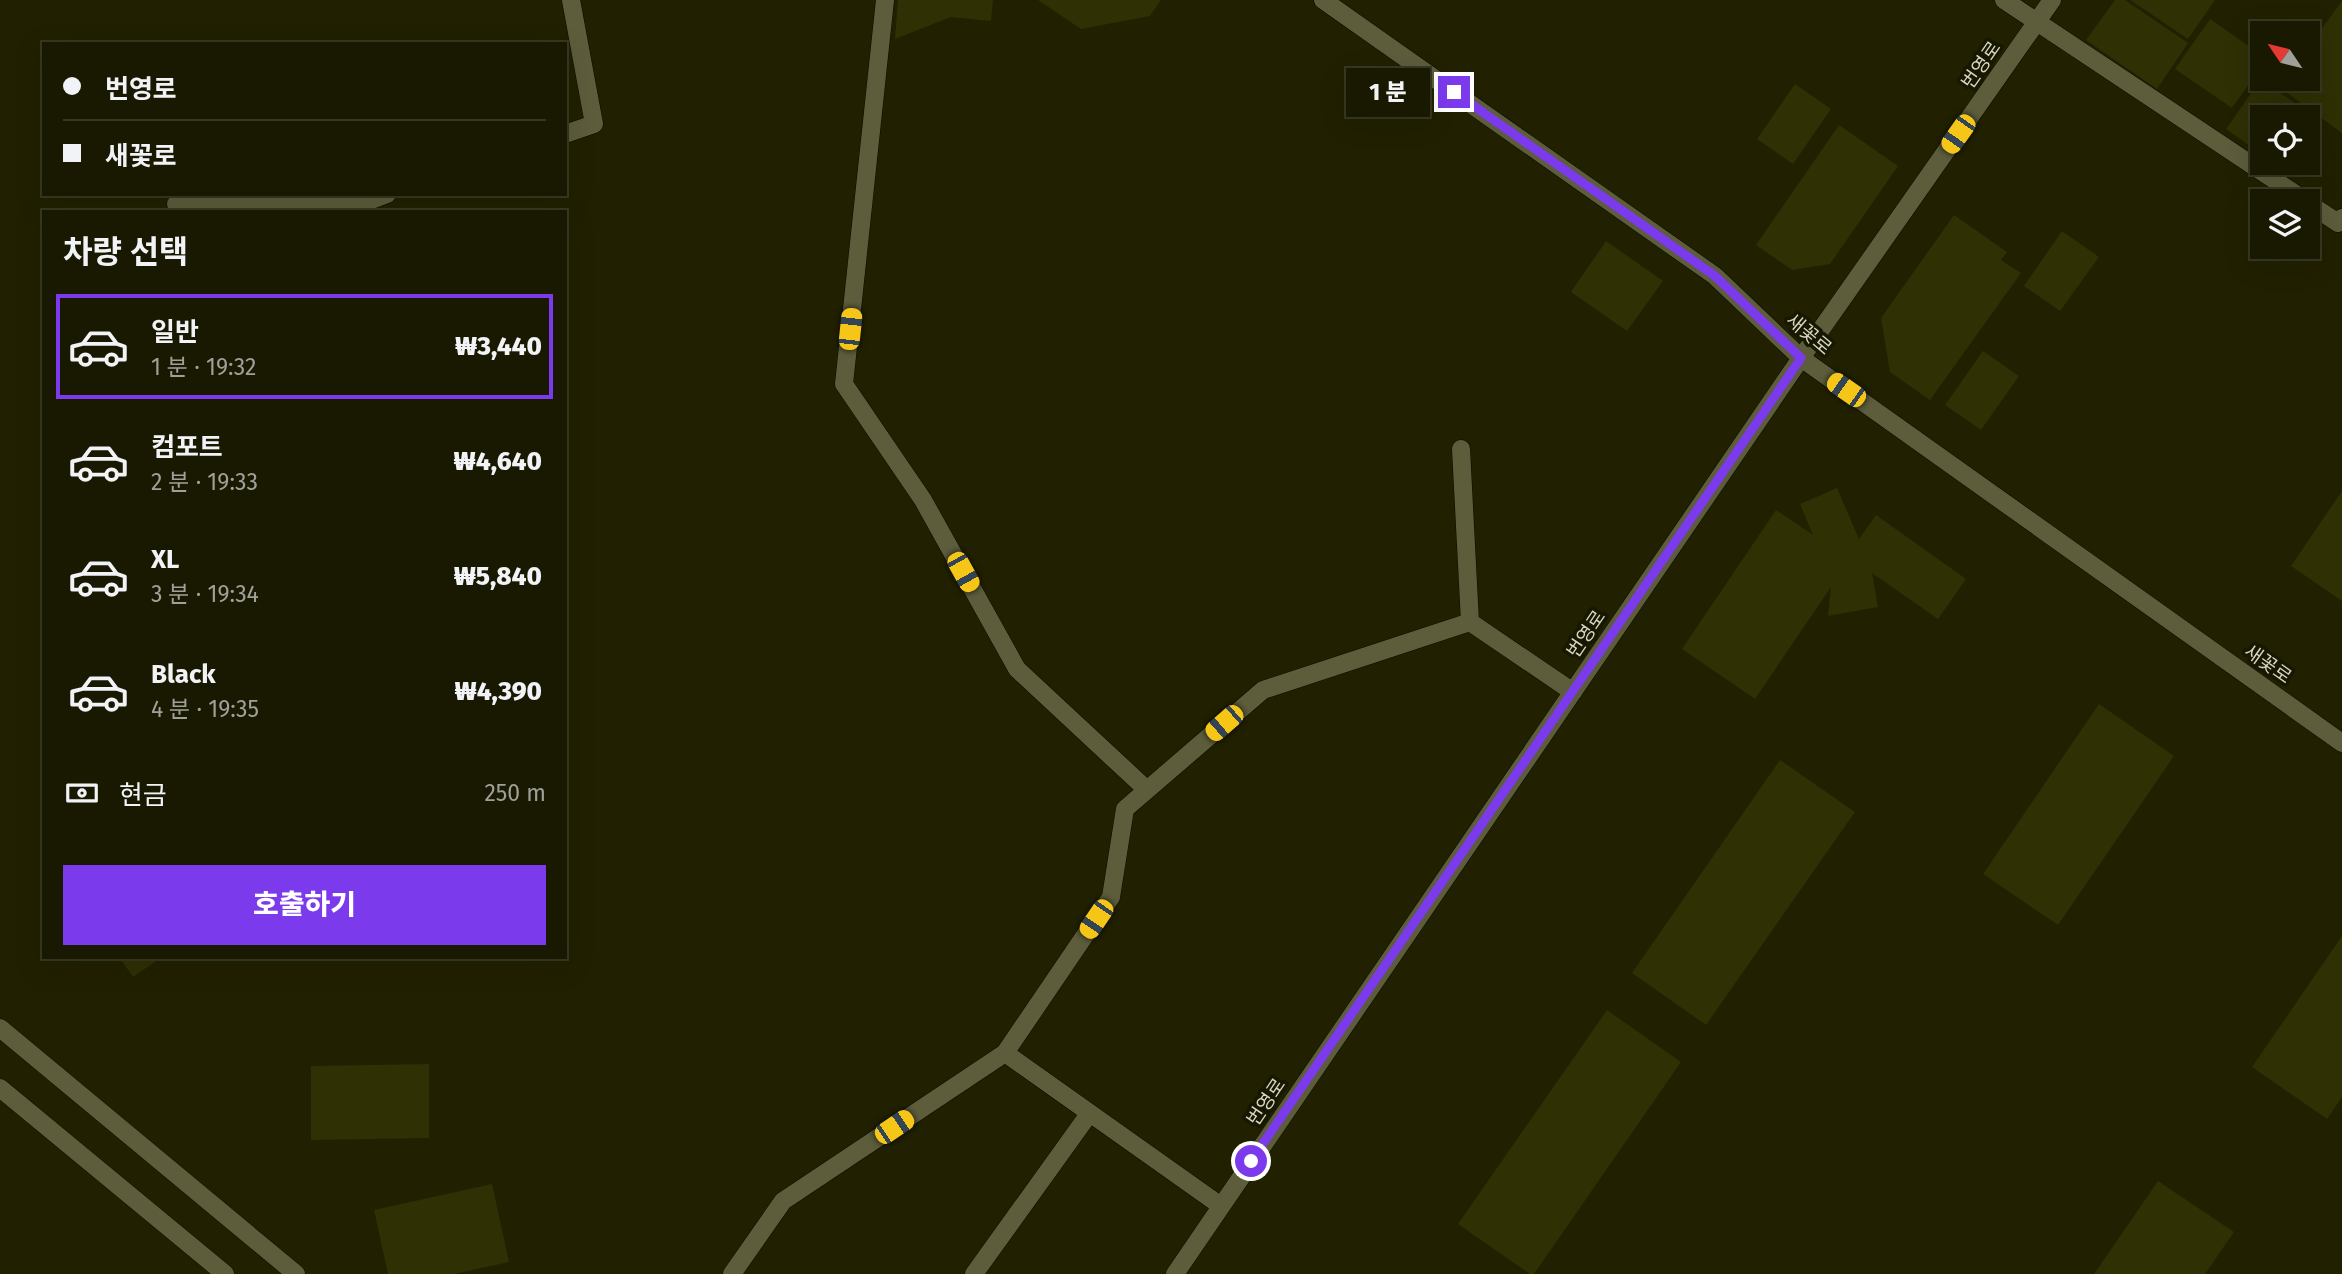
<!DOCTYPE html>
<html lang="ko">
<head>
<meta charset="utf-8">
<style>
  :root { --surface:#191901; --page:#262610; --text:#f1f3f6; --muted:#9fa099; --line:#373823; --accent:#7c3aed }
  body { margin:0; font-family:"Fira Sans","Noto Sans KR",sans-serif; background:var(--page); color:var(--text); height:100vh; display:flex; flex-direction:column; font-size:26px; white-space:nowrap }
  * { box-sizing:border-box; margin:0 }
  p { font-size:23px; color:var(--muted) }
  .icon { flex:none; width:38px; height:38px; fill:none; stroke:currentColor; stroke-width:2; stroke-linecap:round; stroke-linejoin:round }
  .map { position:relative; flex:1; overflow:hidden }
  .panel { position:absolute; left:42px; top:210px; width:525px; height:749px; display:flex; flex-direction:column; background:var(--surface); border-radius:0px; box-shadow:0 7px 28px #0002,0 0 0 2px var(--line) }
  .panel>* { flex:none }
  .banner { position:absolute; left:42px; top:42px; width:525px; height:154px; border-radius:0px; box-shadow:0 7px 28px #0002,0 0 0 2px var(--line); display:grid; align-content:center; height:154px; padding:0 21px; background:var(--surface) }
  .needle { width:46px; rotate:305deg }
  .controls { position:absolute; left:2250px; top:21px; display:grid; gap:14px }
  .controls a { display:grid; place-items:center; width:70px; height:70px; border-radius:0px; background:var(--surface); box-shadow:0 7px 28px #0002,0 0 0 2px var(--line); font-size:35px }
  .end { position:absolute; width:32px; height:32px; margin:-16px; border:9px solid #7c3aed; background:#fff; box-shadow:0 0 0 4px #fff }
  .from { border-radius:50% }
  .bubble { position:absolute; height:49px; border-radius:0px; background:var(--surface); box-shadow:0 7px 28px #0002,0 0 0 2px var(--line); font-size:23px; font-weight:800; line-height:49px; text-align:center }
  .car { position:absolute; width:21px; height:42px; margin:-21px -10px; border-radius:9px; box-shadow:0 0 5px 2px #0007; background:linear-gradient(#f5c518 24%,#345 0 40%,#f5c518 0 76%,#345 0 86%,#f5c518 0) }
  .banner b { display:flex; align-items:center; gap:24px; height:66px; font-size:26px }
  .banner b+b { border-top:2px solid var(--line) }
  .banner i { width:18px; height:18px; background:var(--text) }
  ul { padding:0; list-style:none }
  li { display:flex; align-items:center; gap:21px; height:105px; margin:0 14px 10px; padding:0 7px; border:4px solid transparent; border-radius:0px }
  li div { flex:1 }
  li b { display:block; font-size:26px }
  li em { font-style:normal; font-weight:800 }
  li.selected { border-color:var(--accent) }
  li>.icon { width:63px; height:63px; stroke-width:1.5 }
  h2 { padding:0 21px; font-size:32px; line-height:84px }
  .pay { display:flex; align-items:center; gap:18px; height:77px; padding:0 21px; font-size:26px }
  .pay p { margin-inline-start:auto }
  .button { display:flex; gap:14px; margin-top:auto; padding:14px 21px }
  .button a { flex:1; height:80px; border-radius:0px; background:var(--accent); color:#fff; font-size:28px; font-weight:800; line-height:80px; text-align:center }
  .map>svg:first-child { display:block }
</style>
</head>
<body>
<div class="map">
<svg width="2342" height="1274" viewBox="0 0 2342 1274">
  <rect width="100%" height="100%" fill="#212101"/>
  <!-- building -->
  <path fill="#303005" d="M898,0H993L991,21L951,17L895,39Z
    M1038,0H1161L1150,16L1081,29Z
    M2115,0H2125L2188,43L2157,89L2086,40Z
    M2130,0H2215L2188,39Z
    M2342,1V133L2279,87L2285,79H2308V47Z
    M2210,19L2263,56V64L2232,108L2175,69Z
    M2261,79L2317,119L2308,131V117H2263V155L2226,129Z
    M1795,84L1831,109L1793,164L1757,139Z
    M1839,125L1898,166L1830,264L1792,270L1756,245Z
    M1954,215L2007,252L2001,260L2021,273L1930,400L1890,372L1881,318Z
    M2062,231L2099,257L2060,311L2024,286Z
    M1606,241L1663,281L1627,331L1571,292Z
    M1983,351L2019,376L1981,430L1945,405Z
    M1837,488L1859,539L1876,515L1966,579L1938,619L1872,573L1878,607L1828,616L1831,587L1755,699L1682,649L1776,510L1813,535L1800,504Z
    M2342,491V601L2291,566Z
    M2099,704L2174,756L2058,925L1983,874Z
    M1780,760L1855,812L1706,1025L1632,973Z
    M2342,936V1097L2327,1119L2252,1067Z
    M119,957H162L133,977Z
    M1607,1010L1681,1062L1534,1274H1530L1458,1224Z
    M429,1064V1138L311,1140V1066Z
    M2158,1181L2234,1232L2205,1274H2094Z
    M492,1184L509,1262L454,1274H388L374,1210Z"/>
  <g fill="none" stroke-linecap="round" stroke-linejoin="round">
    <defs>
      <path id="minor" d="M885,0L844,384L923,500L1017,669L1146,789
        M1323,0L1715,276L1801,358
        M2004,0L2306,201
        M565,134L594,124L571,0
        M2308,203L2338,223L2342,218
        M176,204L371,200L387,194
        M1470,622L1573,692
        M1005,1053L1111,897L1125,809L1263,690L1470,622L1461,449
        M732,1274L783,1201L1005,1053L1221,1206
        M974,1274L1089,1114"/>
      <path id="tertiary" d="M1801,358L2342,743
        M0,1028L296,1274
        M0,1088L225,1274
        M1175,1274L1801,358L2052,0"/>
    </defs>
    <!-- minor casing -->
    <use href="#minor" stroke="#0b0a00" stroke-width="19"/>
    <!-- tertiary casing -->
    <use href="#tertiary" stroke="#0b0a00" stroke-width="19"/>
    <!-- minor -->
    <use href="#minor" stroke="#5d5d3c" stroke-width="18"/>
    <!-- tertiary -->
    <use href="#tertiary" stroke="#5d5d3c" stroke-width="18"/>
  </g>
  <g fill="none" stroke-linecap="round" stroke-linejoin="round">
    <!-- route -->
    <path stroke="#7c3aed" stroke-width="9" d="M1251,1161L1801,358L1715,276L1454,92"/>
  </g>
  <g text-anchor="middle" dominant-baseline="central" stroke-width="7" stroke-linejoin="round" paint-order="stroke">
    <!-- street labels -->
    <g font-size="19" fill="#d5d6c3" stroke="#181700">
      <text transform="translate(1981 65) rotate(-55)">번영로</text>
      <text transform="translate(1809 334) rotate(40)">새꽃로</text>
      <text transform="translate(1586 634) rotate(-56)">번영로</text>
      <text transform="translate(2268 664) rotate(35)">새꽃로</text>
      <text transform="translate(1266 1102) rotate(-56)">번영로</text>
    </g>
  </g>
</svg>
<div class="controls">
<a><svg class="needle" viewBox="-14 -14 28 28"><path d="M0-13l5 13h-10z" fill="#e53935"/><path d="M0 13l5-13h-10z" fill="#9fa099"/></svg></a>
<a><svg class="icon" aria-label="locate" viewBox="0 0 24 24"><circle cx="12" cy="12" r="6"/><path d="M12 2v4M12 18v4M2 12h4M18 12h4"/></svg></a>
<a><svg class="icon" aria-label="layers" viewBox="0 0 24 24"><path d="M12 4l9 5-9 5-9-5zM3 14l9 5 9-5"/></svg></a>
</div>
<i class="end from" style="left:1251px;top:1161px"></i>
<i class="end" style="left:1454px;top:92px"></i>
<div class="bubble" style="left:1346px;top:68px;width:84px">1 분</div>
<i class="car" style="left:1958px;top:134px;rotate:215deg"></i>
<i class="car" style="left:850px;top:329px;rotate:6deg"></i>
<i class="car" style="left:1846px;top:390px;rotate:305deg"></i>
<i class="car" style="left:963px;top:572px;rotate:151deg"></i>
<i class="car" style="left:1224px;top:723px;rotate:229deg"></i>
<i class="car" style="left:1096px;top:919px;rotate:214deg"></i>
<i class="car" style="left:894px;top:1127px;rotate:56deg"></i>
<div class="banner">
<b><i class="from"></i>번영로</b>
<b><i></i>새꽃로</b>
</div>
<section class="panel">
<h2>차량 선택</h2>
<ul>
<li class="selected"><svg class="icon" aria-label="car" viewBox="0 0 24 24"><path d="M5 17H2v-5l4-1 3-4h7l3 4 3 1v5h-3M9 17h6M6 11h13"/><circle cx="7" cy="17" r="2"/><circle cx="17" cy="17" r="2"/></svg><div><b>일반</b><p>1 분 · 19:32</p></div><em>₩3,440</em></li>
<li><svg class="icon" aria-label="car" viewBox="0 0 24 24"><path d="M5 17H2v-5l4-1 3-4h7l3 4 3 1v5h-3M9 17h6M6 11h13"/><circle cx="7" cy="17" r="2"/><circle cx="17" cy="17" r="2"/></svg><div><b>컴포트</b><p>2 분 · 19:33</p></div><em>₩4,640</em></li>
<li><svg class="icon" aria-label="car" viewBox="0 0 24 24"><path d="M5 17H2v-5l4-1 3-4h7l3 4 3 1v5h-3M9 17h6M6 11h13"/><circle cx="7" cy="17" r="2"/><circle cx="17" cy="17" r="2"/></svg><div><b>XL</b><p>3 분 · 19:34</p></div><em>₩5,840</em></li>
<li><svg class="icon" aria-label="car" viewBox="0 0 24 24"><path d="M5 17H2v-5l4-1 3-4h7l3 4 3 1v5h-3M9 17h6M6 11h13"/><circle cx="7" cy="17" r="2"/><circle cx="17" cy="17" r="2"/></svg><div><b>Black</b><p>4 분 · 19:35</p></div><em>₩4,390</em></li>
</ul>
<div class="pay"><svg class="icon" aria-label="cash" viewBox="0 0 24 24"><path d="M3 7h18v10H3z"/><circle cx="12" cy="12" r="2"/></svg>현금<p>250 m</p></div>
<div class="button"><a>호출하기</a></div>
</section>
</div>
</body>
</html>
